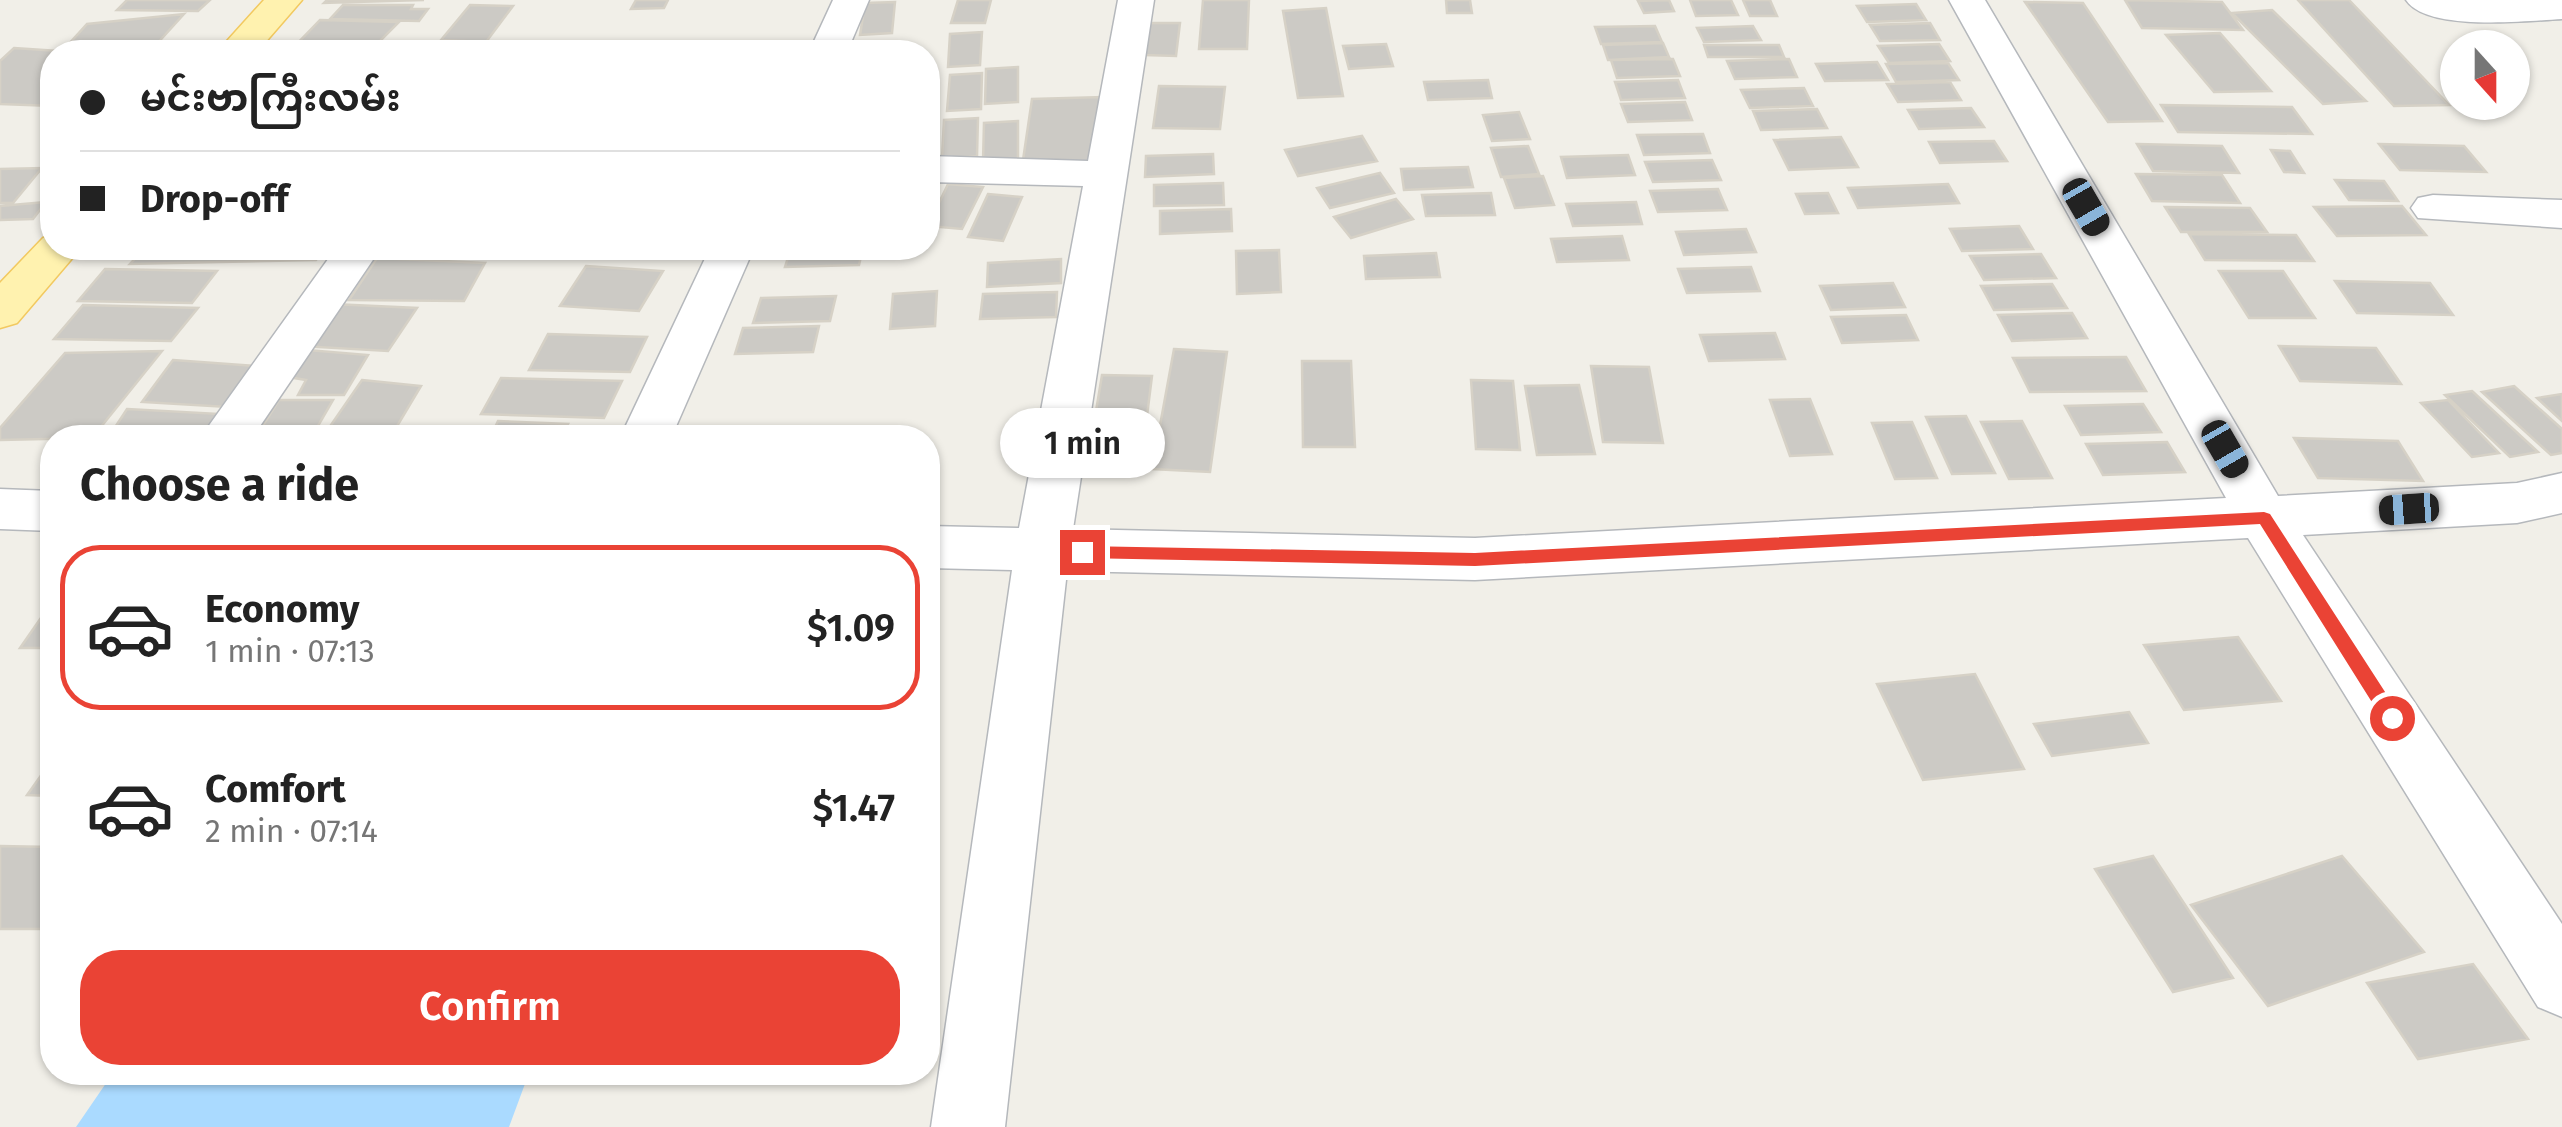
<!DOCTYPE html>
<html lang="en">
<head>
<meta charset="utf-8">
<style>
  :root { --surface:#fff; --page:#f2f2f2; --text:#222; --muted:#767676; --line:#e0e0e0; --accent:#ea4335 }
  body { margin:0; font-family:"Fira Sans","Noto Sans Myanmar",sans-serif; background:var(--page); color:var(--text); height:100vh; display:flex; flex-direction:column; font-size:38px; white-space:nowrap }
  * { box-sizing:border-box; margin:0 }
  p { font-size:32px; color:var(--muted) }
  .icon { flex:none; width:55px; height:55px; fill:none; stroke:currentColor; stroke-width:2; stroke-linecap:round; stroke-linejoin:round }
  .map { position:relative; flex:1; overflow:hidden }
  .sheet { position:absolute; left:40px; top:425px; width:900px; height:660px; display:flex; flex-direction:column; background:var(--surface); border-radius:40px; box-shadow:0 2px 8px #0004 }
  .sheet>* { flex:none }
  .banner { position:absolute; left:40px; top:40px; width:900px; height:220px; border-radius:40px; box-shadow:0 2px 8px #0004; display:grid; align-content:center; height:220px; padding:0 40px; background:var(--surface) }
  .needle { width:65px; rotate:159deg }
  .buttons { position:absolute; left:2440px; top:30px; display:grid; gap:20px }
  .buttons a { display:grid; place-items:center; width:90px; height:90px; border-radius:50%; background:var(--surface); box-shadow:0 2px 8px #0004; font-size:50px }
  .end { position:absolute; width:45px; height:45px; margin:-22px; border:12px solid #ea4335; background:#fff; box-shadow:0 0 0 5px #fff }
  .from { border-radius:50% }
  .bubble { position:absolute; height:70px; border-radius:35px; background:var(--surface); box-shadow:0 2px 8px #0004; font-size:32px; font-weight:600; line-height:70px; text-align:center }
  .car { position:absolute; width:30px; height:60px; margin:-30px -15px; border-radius:12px; box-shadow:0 0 8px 2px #0007; background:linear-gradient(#222 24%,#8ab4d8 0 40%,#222 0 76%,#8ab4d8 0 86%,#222 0) }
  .banner b { display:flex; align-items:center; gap:35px; height:95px; font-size:38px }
  .banner b+b { border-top:2px solid var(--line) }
  .banner i { width:25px; height:25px; background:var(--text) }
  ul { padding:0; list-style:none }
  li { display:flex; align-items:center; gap:30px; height:165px; margin:0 20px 15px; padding:0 20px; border:5px solid transparent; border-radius:40px }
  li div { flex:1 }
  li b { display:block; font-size:38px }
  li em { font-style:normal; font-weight:600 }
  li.selected { border-color:var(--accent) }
  li>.icon { width:90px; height:90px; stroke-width:1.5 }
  h2 { padding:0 40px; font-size:45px; line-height:120px }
  .button { display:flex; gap:20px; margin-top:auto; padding:20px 40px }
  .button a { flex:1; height:115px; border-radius:40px; background:var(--accent); color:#fff; font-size:40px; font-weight:600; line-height:115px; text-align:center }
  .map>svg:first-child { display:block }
</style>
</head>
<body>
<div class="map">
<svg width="2562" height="1127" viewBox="0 0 2562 1127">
  <rect width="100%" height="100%" fill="#f1efe8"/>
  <!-- water -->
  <path fill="#aadaff" d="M113,1073V1072L529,1073L509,1127H76Z"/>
  <!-- building -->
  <path fill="#cccac5" stroke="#d6d1c6" stroke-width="2.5" d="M127,0H210L198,11L117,10Z
    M327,0H424L324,3Z
    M636,0H668L664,8L631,9Z
    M958,0H991L985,23H951Z
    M1203,0H1249L1247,49H1199Z
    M1446,0H1470L1472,13H1447Z
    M1669,0L1674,11L1644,13L1638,1Z
    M1690,0H1731L1738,15L1696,16Z
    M1743,0H1770L1777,16H1750Z
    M2125,0L2222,2L2243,30L2142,28Z
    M2298,0H2349L2449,105L2394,106Z
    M895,2L892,33L860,35L865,3Z
    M2025,2L2083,3L2162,121L2108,122Z
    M1916,4L1926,20L1867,22L1857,6Z
    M343,5H413L411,9H428L419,21L330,19Z
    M470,5L513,6L486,42L441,40Z
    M1326,8L1343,96L1298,98L1283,11Z
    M2272,10L2366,101L2323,104L2232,13Z
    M184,14L154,47L67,46L87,24Z
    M320,20L399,22L379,42L346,43L339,52H289Z
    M1150,23H1180L1176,56L1145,55Z
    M1930,23L1940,40L1880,41L1870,25Z
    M1655,26L1662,42L1601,44L1595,27Z
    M1753,26L1761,40L1704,42L1697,28Z
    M982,32L980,65L948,67L950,34Z
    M2220,33L2271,91L2214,92L2166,35Z
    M1663,43L1669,57L1608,60L1603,45Z
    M372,44L483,46L478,52H364Z
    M1386,44L1393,66L1349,69L1343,46Z
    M1939,44L1950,61L1889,63L1878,46Z
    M1704,45H1779L1784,57H1708Z
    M14,48L74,52H52V106L0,104V61Z
    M1673,59L1680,76L1617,78L1611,60Z
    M1789,59L1797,77L1735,79L1727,61Z
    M1877,62L1888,80L1825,81L1816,64Z
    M1948,63L1959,80L1896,82L1886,64Z
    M1018,67V102L985,104L986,69Z
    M982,73L981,109L947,111L950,75Z
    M1488,80L1492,98L1428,100L1424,82Z
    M1678,80L1685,98L1621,100L1615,82Z
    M1950,82L1961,100L1898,102L1887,84Z
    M1159,86L1225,87L1220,129L1153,128Z
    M1804,88L1813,106L1750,108L1741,90Z
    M1103,97L1097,166L1022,167L1032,99Z
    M1685,102L1692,120L1628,122L1621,104Z
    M2161,105L2292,107L2312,134L2178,132Z
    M1971,108L1984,127L1919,129L1908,110Z
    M1817,109L1827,128L1761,130L1753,111Z
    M1519,112L1530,139L1492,141L1483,115Z
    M978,118L977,156L942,158L944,120Z
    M1018,121V159L983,162L984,123Z
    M1703,134L1710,153L1644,155L1637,135Z
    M1362,136L1377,161L1298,176L1285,150Z
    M1841,137L1858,167L1789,170L1774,140Z
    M1994,141L2007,161L1940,163L1929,142Z
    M2137,144L2222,146L2239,173L2153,171Z
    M2379,144L2464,146L2486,172L2400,170Z
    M1528,146L1539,174L1501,177L1491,148Z
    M2271,150L2290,151L2304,173L2284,172Z
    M1213,154L1214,174L1145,177L1146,156Z
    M1628,155L1635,175L1567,178L1561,157Z
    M1712,160L1721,180L1653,182L1645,162Z
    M1468,167L1473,187L1404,190L1401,169Z
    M42,168L13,203H0V169Z
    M1380,173L1394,193L1330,208L1317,188Z
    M2136,174L2222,175L2240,203L2152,201Z
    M1543,176L1554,205L1515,208L1504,178Z
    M2335,180L2384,181L2398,201L2349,200Z
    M1223,183L1224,205L1154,206V185Z
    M948,184L983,187L962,229L928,226Z
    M1948,184L1959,203L1858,208L1848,188Z
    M1718,189L1727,210L1658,212L1650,191Z
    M1491,193L1495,215L1426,216L1422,195Z
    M1828,193L1838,213L1805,214L1796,194Z
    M988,194L1022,197L1003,241L968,237Z
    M1396,199L1413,219L1351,238L1334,217Z
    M46,202L33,219L0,220V206Z
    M1636,202L1642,224L1573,226L1566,204Z
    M2402,206L2426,235L2337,236L2314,207Z
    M2165,207L2250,208L2267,232H2181Z
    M1231,209L1232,231L1160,234V211Z
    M2019,226L2033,249L1962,251L1950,229Z
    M1746,229L1756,252L1684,255L1676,232Z
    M2189,234L2296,235L2314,261L2205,260Z
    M1622,236L1629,260L1557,262L1551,239Z
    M145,248H327L316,260L130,264Z
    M791,248H863L859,265L785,267Z
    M1279,250L1281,292L1237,294L1236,251Z
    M1436,253L1440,277L1366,279L1364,256Z
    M2041,254L2056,278L1984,280L1970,256Z
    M377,258L485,263L464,301L349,300Z
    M1061,259V283L987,287L988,263Z
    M586,266L663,271L639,311L560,306Z
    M1751,267L1760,291L1687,293L1678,269Z
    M105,269L217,271L192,303L78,301Z
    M2219,271H2283L2315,318H2249Z
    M2335,281L2430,283L2453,315L2357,313Z
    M1893,283L1905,307L1831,310L1820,286Z
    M2052,284L2067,308L1994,310L1981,286Z
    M937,291L935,326L890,329L893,294Z
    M1057,292L1056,317L980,319L983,294Z
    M836,296L830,321L753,323L761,298Z
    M332,304L417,308L388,351L299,346Z
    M83,305L198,308L171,341L54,339Z
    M2072,313L2087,338L2012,341L1998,315Z
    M1906,315L1918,340L1842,343L1831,317Z
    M819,326L813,352L735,354L743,328Z
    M1775,333L1785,359L1709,361L1700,335Z
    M548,334L647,337L630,372L529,370Z
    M2279,346L2376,348L2401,384L2300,381Z
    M295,349L368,355L344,395H298L306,380L276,375Z
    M1174,349L1227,352L1210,472L1152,469Z
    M162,351L92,438L0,440V428L65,353Z
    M2126,357L2146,391L2030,392L2013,358Z
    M173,360L257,366L228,407L142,402Z
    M1302,361H1351L1355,447H1303Z
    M1591,366L1649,367L1663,443L1603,442Z
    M1102,375L1152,376L1140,472L1086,471Z
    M501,378L622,381L604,418L481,414Z
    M362,380L421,386L390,438H322Z
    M1471,380L1513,381L1520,450L1476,449Z
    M1579,385L1595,454L1537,455L1525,386Z
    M2514,386L2562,429V453L2551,455L2482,392Z
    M2472,391L2538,452L2510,457L2445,395Z
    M2562,394V421L2537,398Z
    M1810,399L1832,454L1790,456L1770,400Z
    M279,400H333L311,438H255Z
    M2448,400L2499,453L2472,457L2421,403Z
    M2143,404L2161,432L2081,435L2065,406Z
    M127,409L221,414L203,438H108Z
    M1966,416L1995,473L1952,474L1926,417Z
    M498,421L568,424L563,433L602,431L600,438H490Z
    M2022,421L2052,478L2009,479L1981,422Z
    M1912,422L1937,478L1895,479L1872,423Z
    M2294,438L2398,441L2423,481L2318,478Z
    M2167,442L2185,472L2103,475L2086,444Z
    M52,602V648H20Z
    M2238,637L2281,701L2184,710L2144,645Z
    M1975,674L2024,769L1923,780L1877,684Z
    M2129,712L2148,743L2052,756L2034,724Z
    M52,760V796L27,795Z
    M0,846L52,847V929H0Z
    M2153,856L2233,978L2173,992L2095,869Z
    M2342,856L2424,952L2268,1006L2191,905Z
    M2473,964L2528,1039L2418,1059L2367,983Z"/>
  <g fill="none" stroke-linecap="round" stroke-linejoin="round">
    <defs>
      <path id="minor" d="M833,0H869L847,52H809Z
        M1118,0H1154L1073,529L1475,538L2226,498L1949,0H1985L2278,496L2517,483L2562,473V513L2517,523L2303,535L2562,924V1017L2538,1007L2248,538L1475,580L1067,571L1005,1127H931L1012,570L928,568V526L1019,528L1083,186L928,182V156L1088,161Z
        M2406,0H2562V19C2526,21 2427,32 2406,0Z
        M2433,195L2562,200V228L2418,218L2411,208L2418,198Z
        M336,248H381L252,438H200Z
        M710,248H754L671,438H620Z
        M0,489L52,491V531L0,529Z"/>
      <path id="major" d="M264,0H302L257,52H217Z
        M52,235V248H81L17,323L0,328V283L43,238Z"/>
    </defs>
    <!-- minor casing -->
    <use href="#minor" stroke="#b5b8bc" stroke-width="3"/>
    <!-- major casing -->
    <use href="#major" stroke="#f2c960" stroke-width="3"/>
    <!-- minor -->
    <use href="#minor" fill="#fff" fill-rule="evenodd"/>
    <!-- major -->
    <use href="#major" fill="#fff2af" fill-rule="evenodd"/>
  </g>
  <!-- route -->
  <path fill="#ea4335" d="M2264,512L2270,514L2398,712V723H2385L2260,524L1475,566L1082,558L1073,552L1082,546L1475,553Z"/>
</svg>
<div class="buttons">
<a><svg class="needle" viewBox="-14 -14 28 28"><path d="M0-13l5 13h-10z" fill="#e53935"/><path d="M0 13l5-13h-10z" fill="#767676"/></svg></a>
</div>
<i class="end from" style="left:2392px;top:718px"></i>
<i class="end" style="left:1082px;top:552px"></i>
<div class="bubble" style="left:1000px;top:408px;width:165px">1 min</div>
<i class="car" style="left:2086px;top:207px;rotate:150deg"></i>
<i class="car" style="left:2225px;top:449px;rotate:150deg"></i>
<i class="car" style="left:2409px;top:509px;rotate:266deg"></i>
<div class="banner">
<b><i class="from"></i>မင်းဗာကြီးလမ်း</b>
<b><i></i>Drop-off</b>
</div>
<section class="sheet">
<h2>Choose a ride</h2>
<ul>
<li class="selected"><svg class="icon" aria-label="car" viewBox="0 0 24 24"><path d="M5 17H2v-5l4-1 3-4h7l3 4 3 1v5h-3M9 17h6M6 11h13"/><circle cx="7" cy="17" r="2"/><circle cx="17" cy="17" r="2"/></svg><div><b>Economy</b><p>1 min · 07:13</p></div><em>$1.09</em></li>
<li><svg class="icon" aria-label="car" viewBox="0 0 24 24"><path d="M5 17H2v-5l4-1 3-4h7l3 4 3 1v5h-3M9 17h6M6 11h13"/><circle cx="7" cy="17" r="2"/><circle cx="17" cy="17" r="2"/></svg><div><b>Comfort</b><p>2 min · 07:14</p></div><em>$1.47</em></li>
</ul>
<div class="button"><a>Confirm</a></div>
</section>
</div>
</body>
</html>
